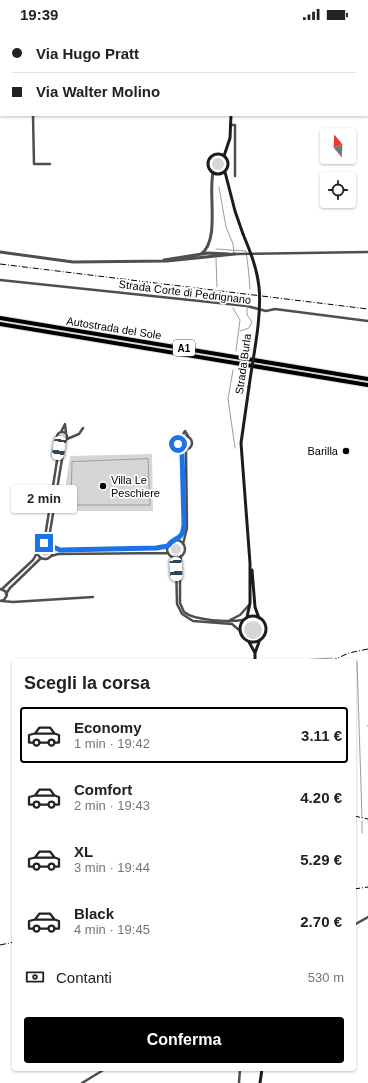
<!DOCTYPE html>
<html lang="it">
<head>
<meta charset="utf-8">
<style>
  :root { --surface:#fff; --page:#f2f2f2; --text:#222; --muted:#767676; --line:#e0e0e0; --accent:#000 }
  body { margin:0; font-family:Arial,sans-serif; background:var(--page); color:var(--text); height:100vh; display:flex; flex-direction:column; font-size:15px; white-space:nowrap }
  * { box-sizing:border-box; margin:0 }
  p { font-size:13px; color:var(--muted) }
  .icon { flex:none; width:22px; height:22px; fill:none; stroke:currentColor; stroke-width:2; stroke-linecap:round; stroke-linejoin:round }
  .map { position:relative; flex:1; overflow:hidden }
  .details { position:absolute; left:12px; top:631px; width:344px; height:412px; display:flex; flex-direction:column; background:var(--surface); border-radius:4px; box-shadow:0 1px 3px #0004 }
  .details>* { flex:none }
  .top-card { position:absolute; left:0px; top:0px; width:368px; height:88px; box-shadow:0 1px 3px #0004; display:grid; align-content:center; height:88px; padding:0 12px; background:var(--surface) }
  .needle { width:26px; rotate:342deg }
  .fabs { position:absolute; left:320px; top:100px; display:grid; gap:8px }
  .fabs a { display:grid; place-items:center; width:36px; height:36px; border-radius:4px; background:var(--surface); box-shadow:0 1px 3px #0004; font-size:20px }
  .end { position:absolute; width:18px; height:18px; margin:-9px; border:5px solid #1a73e8; background:#fff; box-shadow:0 0 0 2px #fff }
  .from { border-radius:50% }
  .bubble { position:absolute; height:28px; border-radius:4px; background:var(--surface); box-shadow:0 1px 3px #0004; font-size:13px; font-weight:700; line-height:28px; text-align:center }
  .car { position:absolute; width:12px; height:24px; margin:-12px -6px; border-radius:5px; box-shadow:0 0 3px 1px #0007; background:linear-gradient(#fff 24%,#345 0 40%,#fff 0 76%,#345 0 86%,#fff 0) }
  .top-card b { display:flex; align-items:center; gap:14px; height:38px; font-size:15px }
  .top-card b+b { border-top:1px solid var(--line) }
  .top-card i { width:10px; height:10px; background:var(--text) }
  ul { padding:0; list-style:none }
  li { display:flex; align-items:center; gap:12px; height:56px; margin:0 8px 6px; padding:0 4px; border:2px solid transparent; border-radius:4px }
  li div { flex:1 }
  li b { display:block; font-size:15px }
  li em { font-style:normal; font-weight:700 }
  li.on { border-color:var(--accent) }
  li>.icon { width:36px; height:36px; stroke-width:1.5 }
  h2 { padding:0 12px; font-size:18px; line-height:48px }
  .pay { display:flex; align-items:center; gap:10px; height:44px; padding:0 12px; font-size:15px }
  .pay p { margin-inline-start:auto }
  .primary-button { display:flex; gap:8px; margin-top:auto; padding:8px 12px }
  .primary-button a { flex:1; height:46px; border-radius:4px; background:var(--accent); color:#fff; font-size:16px; font-weight:700; line-height:46px; text-align:center }
  .status { display:flex; justify-content:space-between; align-items:center; height:28px; padding:0 20px; background:var(--surface); direction:ltr }
  .status svg { height:11px; fill:currentColor }
  .map>svg:first-child { display:block }
</style>
</head>
<body>
<div class="status"><b>19:39</b><svg viewBox="0 0 49 12"><path d="M0 12V9h3v3zM5 12V6h3v6zM10 12V3h3v9zM15 12V0h3v12zM26 1h20v11H26zM47 4h2v5h-2z"/></svg></div>
<div class="map">
<svg width="368" height="1055" viewBox="0 0 368 1055">
  <rect width="100%" height="100%" fill="#fff"/>
  <!-- green -->
  <path fill="#d6d6d6" d="M212 136a6 6 0 1 1 12 0a6 6 0 1 1-12 0Z
    M152,426L153,483H62L70,428Z
    M171 521a5 5 0 1 1 10 0a5 5 0 1 1-10 0Z
    M40 523a5 5 0 1 1 10 0a5 5 0 1 1-10 0Z
    M244 602a9 9 0 1 1 18 0a9 9 0 1 1-18 0Z"/>
  <g fill="none" stroke-linecap="round" stroke-linejoin="round">
    <!-- stream -->
    <path stroke="#9d9d9d" stroke-width="1" d="M219,159L226,199L233,216L234,225
      M216,221L246,223C248,236 249,248 250,261
      M216,230L217,259
      M233,280L240,292L236,323
      M240,303L249,300L252,294L247,287V280
      M233,342L228,371L235,420
      M148,431L150,477H71L72,434Z
      M283,633L332,630
      M357,633L362,789
      M367,698H368
      M362,793V805"/>
    <defs>
      <path id="motorway" d="M0,290L368,351
        M0,296L368,357"/>
    </defs>
    <!-- motorway casing -->
    <use href="#motorway" stroke="#dbdbdb" stroke-width="6"/>
    <!-- minor -->
    <path stroke="#4f4f4f" stroke-width="2.5" d="M31,0V1
      M33,87L34,136H50
      M230,97H235V148
      M235,226L368,224
      M0,252L247,278L266,283L275,281L368,293
      M61,404L65,396L66,405
      M57 409a5 5 0 1 1 10 0a5 5 0 1 1-10 0Z
      M182,408L185,403L188,408
      M178 415a7 7 0 1 1 14 0a7 7 0 1 1-14 0Z
      M67,411L79,406L83,400
      M176,512L181,507L184,496L181,421
      M167 521a9 9 0 1 1 18 0a9 9 0 1 1-18 0Z
      M42,515L45,509L59,420L57,410
      M37 523a8 8 0 1 1 16 0a8 8 0 1 1-16 0Z
      M183,516L187,500L186,422
      M50,517L49,510L65,413
      M52,519L59,522L156,520L168,518
      M51,528L58,526L168,525
      M181,528L180,534V575L184,584C195,593 229,594 243,592
      M173,530L176,535L177,576L182,586L193,593L232,596L239,602
      M0,561L5,563L7,567L4,572L0,573
      M2,561L33,532L37,525
      M6,566L10,560L41,530
      M2,573L13,574L93,569
      M230,592L240,587L249,577
      M354,897L368,889
      M82,1055L105,1041
      M239,1055L240,1041"/>
    <!-- tertiary -->
    <path stroke="#4f4f4f" stroke-width="3" d="M0,224L73,234L167,233L235,226
      M201,226C220,213 208,166 213,145
      M164,232L208,225L229,226"/>
    <!-- secondary -->
    <path stroke="#1c1c1c" stroke-width="3" d="M231,0V1
      M208 136a10 10 0 1 1 20 0a10 10 0 1 1-20 0Z
      M224,128L230,110L231,87
      M225,144L235,183L243,206
      M252,542L255,579L259,590
      M240 601a13 13 0 1 1 26 0a13 13 0 1 1-26 0Z
      M247,589L250,575V535L241,415L249,359
      M249,614L255,625V633
      M255,625L259,614
      M260,1055L262,1041"/>
    <!-- motorway -->
    <use href="#motorway" stroke="#000" stroke-width="4"/>
    <!-- rail -->
    <path stroke="#000" stroke-width="1" stroke-dasharray="6 2 1 2" stroke-linecap="butt" d="M0,236L368,281
      M331,633L349,625L368,621
      M354,788L368,791
      M354,861L368,859
      M0,917L14,914"/>
    <!-- secondary-bridge -->
    <path stroke="#1c1c1c" stroke-width="3" d="M243,206C250,223 257,240 259,259C262,289 253,329 249,359"/>
  </g>
  <g fill="none" stroke-linecap="round" stroke-linejoin="round">
    <!-- route -->
    <path stroke="#1a73e8" stroke-width="5" d="M44,515L60,522L156,520L168,518C174,508 183,514 184,496L182,424L178,416"/>
  </g>
  <!-- markers -->
  <g fill="#000" stroke="#fff" stroke-width="1.5">
    <circle cx="346" cy="423" r="4"/>
    <circle cx="103" cy="458" r="4"/>
  </g>
  <g text-anchor="middle" dominant-baseline="central" stroke-width="3.5" stroke-linejoin="round" paint-order="stroke">
    <!-- shield labels -->
    <rect fill="#fff" stroke="#4c4c4c" stroke-width="1" x="173" y="312" width="22" height="16" rx="3"/>
    <g font-size="10" font-weight="bold" fill="#000">
      <text x="184" y="320">A1</text>
    </g>
    <!-- street labels -->
    <g font-size="11" fill="#000" stroke="#fff">
      <text transform="translate(185 264) rotate(7)">Strada Corte di Pedrignano</text>
      <text transform="translate(114 300) rotate(9)">Autostrada del Sole</text>
      <text transform="translate(243 336) rotate(-82)">Strada Burla</text>
    </g>
    <!-- poi labels -->
    <g font-size="11" fill="#000" stroke="#fff" text-anchor="end">
      <text x="338" y="423">Barilla</text>
      <text x="111" y="452" text-anchor="start">Villa Le<tspan x="111" dy="13">Peschiere</tspan></text>
    </g>
  </g>
</svg>
<div class="fabs">
<a><svg class="needle" viewBox="-14 -14 28 28"><path d="M0-13l5 13h-10z" fill="#e53935"/><path d="M0 13l5-13h-10z" fill="#767676"/></svg></a>
<a><svg class="icon" aria-label="locate" viewBox="0 0 24 24"><circle cx="12" cy="12" r="6"/><path d="M12 2v4M12 18v4M2 12h4M18 12h4"/></svg></a>
</div>
<i class="end from" style="left:178px;top:416px"></i>
<i class="end" style="left:44px;top:515px"></i>
<div class="bubble" style="left:11px;top:457px;width:66px">2 min</div>
<i class="car" style="left:59px;top:420px;rotate:189deg"></i>
<i class="car" style="left:176px;top:541px;rotate:177deg"></i>
<div class="top-card">
<b><i class="from"></i>Via Hugo Pratt</b>
<b><i></i>Via Walter Molino</b>
</div>
<section class="details">
<h2>Scegli la corsa</h2>
<ul>
<li class="on"><svg class="icon" aria-label="car" viewBox="0 0 24 24"><path d="M5 17H2v-5l4-1 3-4h7l3 4 3 1v5h-3M9 17h6M6 11h13"/><circle cx="7" cy="17" r="2"/><circle cx="17" cy="17" r="2"/></svg><div><b>Economy</b><p>1 min · 19:42</p></div><em>3.11 €</em></li>
<li><svg class="icon" aria-label="car" viewBox="0 0 24 24"><path d="M5 17H2v-5l4-1 3-4h7l3 4 3 1v5h-3M9 17h6M6 11h13"/><circle cx="7" cy="17" r="2"/><circle cx="17" cy="17" r="2"/></svg><div><b>Comfort</b><p>2 min · 19:43</p></div><em>4.20 €</em></li>
<li><svg class="icon" aria-label="car" viewBox="0 0 24 24"><path d="M5 17H2v-5l4-1 3-4h7l3 4 3 1v5h-3M9 17h6M6 11h13"/><circle cx="7" cy="17" r="2"/><circle cx="17" cy="17" r="2"/></svg><div><b>XL</b><p>3 min · 19:44</p></div><em>5.29 €</em></li>
<li><svg class="icon" aria-label="car" viewBox="0 0 24 24"><path d="M5 17H2v-5l4-1 3-4h7l3 4 3 1v5h-3M9 17h6M6 11h13"/><circle cx="7" cy="17" r="2"/><circle cx="17" cy="17" r="2"/></svg><div><b>Black</b><p>4 min · 19:45</p></div><em>2.70 €</em></li>
</ul>
<div class="pay"><svg class="icon" aria-label="cash" viewBox="0 0 24 24"><path d="M3 7h18v10H3z"/><circle cx="12" cy="12" r="2"/></svg>Contanti<p>530 m</p></div>
<div class="primary-button"><a>Conferma</a></div>
</section>
</div>
</body>
</html>
